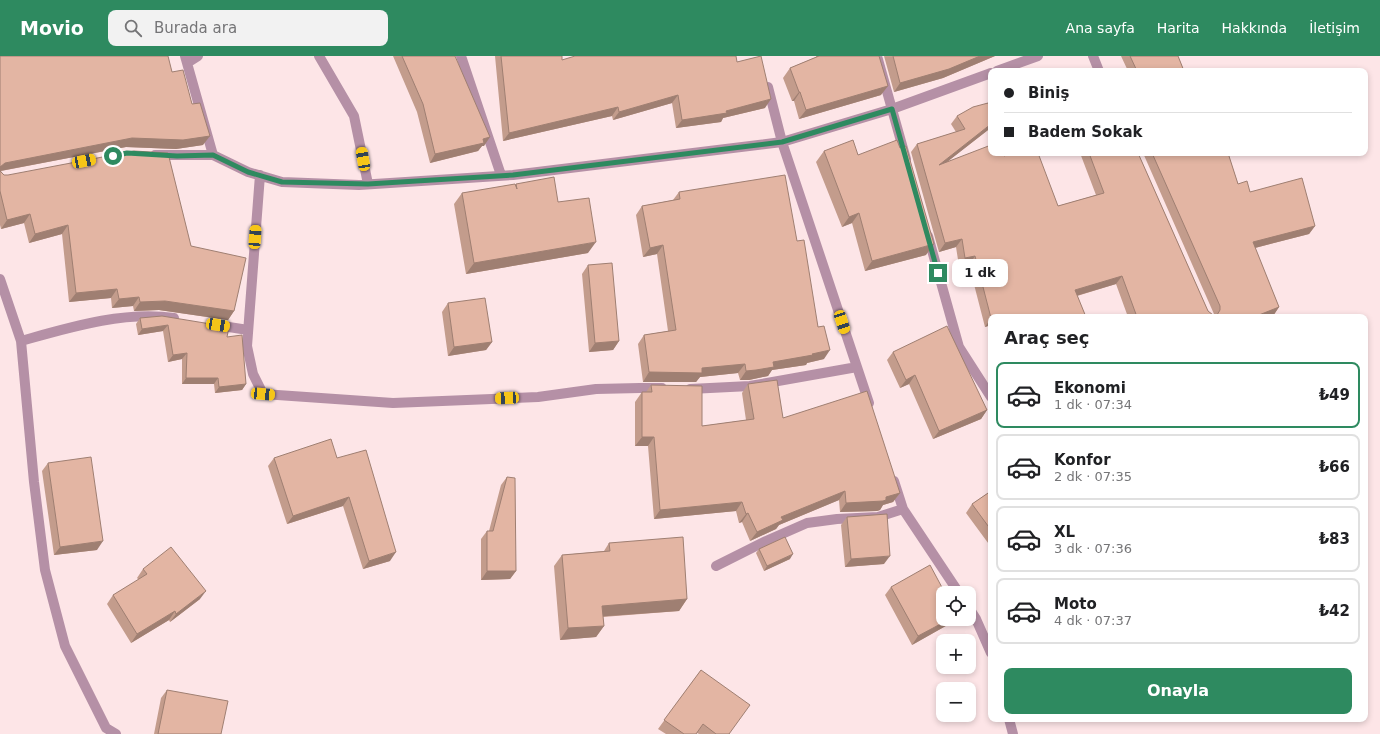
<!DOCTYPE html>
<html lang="tr">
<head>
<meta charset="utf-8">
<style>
  :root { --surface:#fff; --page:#f2f2f2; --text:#202124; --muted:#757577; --line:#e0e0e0; --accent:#2e8a60 }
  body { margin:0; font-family:"DejaVu Sans",sans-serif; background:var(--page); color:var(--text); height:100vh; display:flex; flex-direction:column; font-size:15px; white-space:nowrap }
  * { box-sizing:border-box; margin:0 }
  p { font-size:13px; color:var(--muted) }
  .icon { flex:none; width:22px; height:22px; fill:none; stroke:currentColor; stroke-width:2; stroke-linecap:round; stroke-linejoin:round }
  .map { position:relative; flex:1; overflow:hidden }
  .details { position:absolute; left:988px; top:258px; width:380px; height:408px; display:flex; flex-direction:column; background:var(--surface); border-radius:8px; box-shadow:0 2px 6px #0003 }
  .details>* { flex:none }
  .banner { position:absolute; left:988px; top:12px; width:380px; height:88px; border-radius:8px; box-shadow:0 2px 6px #0003; display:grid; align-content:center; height:88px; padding:0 16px; background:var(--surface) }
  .controls { position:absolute; left:936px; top:530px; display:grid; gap:8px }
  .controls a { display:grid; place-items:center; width:40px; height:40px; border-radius:8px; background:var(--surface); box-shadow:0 2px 6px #0003; font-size:20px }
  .end { position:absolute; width:18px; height:18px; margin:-9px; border:5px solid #2e8a60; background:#fff; box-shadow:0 0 0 2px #fff }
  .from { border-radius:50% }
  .bubble { position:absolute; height:28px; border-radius:8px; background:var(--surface); box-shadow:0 2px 6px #0003; font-size:13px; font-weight:600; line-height:28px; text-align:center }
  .car { position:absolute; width:12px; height:24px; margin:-12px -6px; border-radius:5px; box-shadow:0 0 3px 1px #0007; background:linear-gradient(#f5c518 24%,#345 0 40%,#f5c518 0 76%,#345 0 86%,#f5c518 0) }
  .banner b { display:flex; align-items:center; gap:14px; height:38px; font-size:15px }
  .banner b+b { border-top:1px solid var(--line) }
  .banner i { width:10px; height:10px; background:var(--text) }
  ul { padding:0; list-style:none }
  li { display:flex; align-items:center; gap:12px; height:66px; margin:0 8px 6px; padding:0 8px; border:2px solid var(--line); border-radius:8px }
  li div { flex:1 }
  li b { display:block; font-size:15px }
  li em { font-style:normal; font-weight:600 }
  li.current { border-color:var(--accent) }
  li>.icon { width:36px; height:36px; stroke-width:1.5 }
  h2 { padding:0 16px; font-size:18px; line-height:48px }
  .action { display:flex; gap:8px; margin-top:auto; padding:8px 16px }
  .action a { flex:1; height:46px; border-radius:8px; background:var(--accent); color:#fff; font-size:16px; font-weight:600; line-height:46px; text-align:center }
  header { display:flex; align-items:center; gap:24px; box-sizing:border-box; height:56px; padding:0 20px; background:var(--accent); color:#fff }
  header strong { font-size:19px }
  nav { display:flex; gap:22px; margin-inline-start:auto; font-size:14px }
  .search { width:280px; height:36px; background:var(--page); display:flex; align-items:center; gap:10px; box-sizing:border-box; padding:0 14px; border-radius:8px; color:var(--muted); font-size:15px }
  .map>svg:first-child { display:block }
</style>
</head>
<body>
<header>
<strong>Movio</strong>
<div class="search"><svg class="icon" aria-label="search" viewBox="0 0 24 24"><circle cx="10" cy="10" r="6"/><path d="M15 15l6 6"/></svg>Burada ara</div>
<nav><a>Ana sayfa</a><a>Harita</a><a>Hakkında</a><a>İletişim</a></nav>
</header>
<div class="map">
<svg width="1380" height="678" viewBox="0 0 1380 678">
  <rect width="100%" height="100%" fill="#fde5e7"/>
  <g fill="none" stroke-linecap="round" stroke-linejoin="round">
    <!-- minor -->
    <path stroke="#b590a6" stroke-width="10" d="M185,0L213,99
      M319,0L354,60L368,128
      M461,0L501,119
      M877,0L906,103
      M1093,0L1099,15
      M187,7L198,0
      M997,15L1038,0
      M768,31L782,86L869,347
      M155,99H213L248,116L282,126L359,129L513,119L782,86L892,53L991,17
      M260,119L247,290L253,318L263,338L393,347L538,341L596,333L640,332H662
      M928,180L959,291L991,341
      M0,223L21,285L34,426L45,514L65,590L106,672L116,678
      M216,269L248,274
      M21,285C71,271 123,255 174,262
      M690,333L750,330L857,311
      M894,425L903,453L959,537
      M716,510L766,485L807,467L837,463L878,461L903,453
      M969,552L976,563L991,597
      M1009,663L1013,678"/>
  </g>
  <!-- wall -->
  <path fill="#c39c8c" d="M0,0L172,16L203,89L176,93L126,91L1,115L4,119L191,190L234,255L228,264L159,254L134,255L133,250L112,252L111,242L69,246L62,178L29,187L24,167L1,173L0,169Z
    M393,0H455L484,90H482L478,95L430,107L417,56Z
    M495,0H562V4L737,6L765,52L723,62L721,66L676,72L672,47L613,64L612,60L503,85Z
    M816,0H879L881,39L799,63L794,45H792L783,22L790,12L816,1Z
    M884,0H995L943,22L894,36Z
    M1121,0H1178L1184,15H1128Z
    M957,60L988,74L948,105L1004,100L1058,150L1096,139L1080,97H1138L1208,255L1213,259L1214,258L1143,97H1228L1238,128L1250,136L1315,170L1309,178L1255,192L1279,251L1273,260L1270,261H1128L1116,228L1077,240L1086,261H991V269L985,271L969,209L959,210L956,191L939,196L911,96L917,88L956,76L951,68Z
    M824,95L858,99L926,199L865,215L852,167L842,171L816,106Z
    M516,128L558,146L588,197L466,218L454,148L462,137L515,129Z
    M679,136L797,185L818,271L824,303L807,307L806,309L772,314L768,320L749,324H740L738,317L700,321L696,326H643L638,288L644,279L668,275L657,198L643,201L636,159L642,150L673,144Z
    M588,209L619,285L613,294L589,296L582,218Z
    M448,247L492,286L486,294L448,300L442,256Z
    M140,262L227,281L246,328L242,334L215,337L214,328H182V303L168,306L163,275L138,279L136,268Z
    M893,296L987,354L981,363L933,383L909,328L900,332L887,304Z
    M748,328L783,362L900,437L893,446L883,449L880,454L877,455L840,456L839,444L779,469L776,473L750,485L742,466L739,467L736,455L654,463L648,390H635V346L642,336H646L651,329L702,370L746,364L742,337Z
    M274,402H337L390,505L363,513L343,450L287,468L268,410Z
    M48,407L97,494L54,499L42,415Z
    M507,421L516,515L510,523L481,524V483L487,475H489L501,429Z
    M991,435V491L966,457L972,448Z
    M847,461L884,508L845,511L841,469Z
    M609,487L687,543L679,555L603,561L604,570L596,581L560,584L554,510L562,499L604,495Z
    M759,493L790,503L764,515L756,497Z
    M143,513L200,543L170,566L169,564L131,587L107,548L113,539L139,524L137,522Z
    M891,531L951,567L912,589L885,539Z
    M701,614L730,678H699L697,677L696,678H666L658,673Z
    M167,634L221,678H154L161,642Z"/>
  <!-- shaded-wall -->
  <path fill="#9f7f72" d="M980,0H995L943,22L894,36L900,27Z
    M888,30L881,39L799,63L806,54Z
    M799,36H800L794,45H792Z
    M678,39L672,47L613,64L619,56Z
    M771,43L765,52L723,62L721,66L676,72L682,64L726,55Z
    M618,51L612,60L503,85L509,77Z
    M991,68V70L988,74L933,117L939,109Z
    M210,80L203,89L176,93L126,91L0,115V111L5,107L132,82Z
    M490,81L484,90H482L478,95L430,107L435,98L483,83Z
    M859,157L852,167L842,171L849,161Z
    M30,158L24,167L1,173L7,164Z
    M68,169L62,178L29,187L35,178Z
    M1315,170L1309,178L1247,194L1253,186Z
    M962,183L956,191L939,196L945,187Z
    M596,186L588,197L466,218L474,207Z
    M934,188L926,199L865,215L872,205Z
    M663,189L657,198L643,201L650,192Z
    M975,200L969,209L959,210L965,202Z
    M1122,220L1116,228L1069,242L1075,234Z
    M117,233L111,242L69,246L76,237Z
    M139,241L133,250L112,252L119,243Z
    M165,245L234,255L228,264L159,254L134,255L140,246Z
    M1279,251L1273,260L1270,261H1254Z
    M991,262V269L985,271Z
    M168,269L163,275L138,279L142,273Z
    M619,285L613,294L589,296L595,287Z
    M492,286L486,294L448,300L454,291Z
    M830,294L824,303L807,307L806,309L772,314L768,320L749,324H740L746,315L773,306Z
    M187,297L182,303L168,306L173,299Z
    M745,308L738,317L700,321L696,326H643L649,316Z
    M915,319L909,328L900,332L906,324Z
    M186,322H218L214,328H182Z
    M246,328L242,334L215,337L219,331Z
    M987,354L981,363L933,383L939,375Z
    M642,381H654L648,390H635Z
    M845,435L839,444L779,469L776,473L750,485L757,476L781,461Z
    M900,437L893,446L883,449L880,454L877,455L840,456L846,447L886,441Z
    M349,441L343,450L287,468L293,460Z
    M742,446L736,455L654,463L660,454Z
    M748,457L742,466L739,467L746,458Z
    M103,485L97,494L54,499L60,491Z
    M396,496L390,505L363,513L369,505Z
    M793,498L790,503L764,515L767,510Z
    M890,500L884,508L845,511L851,503Z
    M487,515H516L510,523L481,524Z
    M206,535L200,543L170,566L176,558Z
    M687,543L679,555L594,561L602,550Z
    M175,555L169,564L131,587L137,578Z
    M950,563H954L951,567L912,589L918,580Z
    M604,570L596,581L560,584L568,572Z"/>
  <!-- building -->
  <path fill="#e3b5a3" stroke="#9f7f72" d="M0,0H168L172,16L183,14L192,48L200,47L210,80L183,84L132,82L5,107L0,111V115L4,119H8L134,95L168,97L191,190L246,202L234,255L165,245L140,246L139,241L119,243L117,233L76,237L68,169L35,178L30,158L7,164L0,135Z
    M402,0H455L490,81L483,83L484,87L435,98L423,48Z
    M501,0H562V4L575,0H736L737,6L761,0L771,43L726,55L727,57L682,64L678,39L619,56L618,51L509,77Z
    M819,0H879L888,30L806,54L800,36H799L790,12Z
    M893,0H980L949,13L900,27Z
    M1130,0H1178L1184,15H1137Z
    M988,47L991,56V68L939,109L991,89V97H1003L1004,100L1012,97H1038L1058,150L1104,137L1089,97H1138L1208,255L1213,259H1217L1220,254V250L1152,97H1228L1238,128L1247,125L1250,136L1302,122L1315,170L1253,186L1279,251L1254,261H1137L1122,220L1075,234L1086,261H1004L1003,259L997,261H991V262L975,200L965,202L962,183L945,187L917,88L965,73L957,60L973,51Z
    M853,84L858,99L897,84L900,92L906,90L934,188L872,205L859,157L849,161L824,95Z
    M785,119L797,185L804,184L818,271L824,270L830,294L812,298L813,299L773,306L774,311L756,314L746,315L745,308L702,312V317L649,316L644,279L676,274L663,189L650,192L642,150L680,143L679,136Z
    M554,121L558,146L589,142L596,186L474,207L462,137L515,128L517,133L516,128Z
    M612,207L619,285L595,287L588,209Z
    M485,242L492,286L454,291L448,247Z
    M162,260L229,271L227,281L242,279L246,328L219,331L218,322H186L187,297L173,299L168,269L142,273L140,262Z
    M947,270L987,354L939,375L915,319L906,324L893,296Z
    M777,324L783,362L867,335L900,437L886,441V444L883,445L846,447L845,435L781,461L783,464L757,476L748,457L746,458L742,446L660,454L654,381H642V336H652L651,329L702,330V370L754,363L748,328Z
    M331,383L337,402L366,394L396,496L369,505L349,441L293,460L274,402Z
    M91,401L103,485L60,491L48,407Z
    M507,421L515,422L516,515H487V475H493Z
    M991,435V474L972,448Z
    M887,458L890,500L851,503L847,461Z
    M683,481L687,543L602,550L604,570L568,572L562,499L610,495L609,487Z
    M785,481L793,498L767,510L759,493Z
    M171,491L206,535L176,558L175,555L137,578L113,539L147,518L143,513Z
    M930,509L945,537H943V563H950L918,580L891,531Z
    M701,614L750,649L729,678H716L703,668L696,678H684L664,664Z
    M167,634L228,645L221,678H158Z"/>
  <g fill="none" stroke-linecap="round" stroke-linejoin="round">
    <!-- route -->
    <path stroke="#2e8a60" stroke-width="5" d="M113,100L127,97L177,100L213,99L248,116L282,126L368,128L513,119L782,86L892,53L938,217"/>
  </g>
</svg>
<div class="controls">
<a><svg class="icon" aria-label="locate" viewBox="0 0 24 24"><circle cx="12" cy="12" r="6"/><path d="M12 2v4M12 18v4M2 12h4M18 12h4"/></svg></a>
<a>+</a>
<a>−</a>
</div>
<i class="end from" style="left:113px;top:100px"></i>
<i class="end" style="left:938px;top:217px"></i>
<div class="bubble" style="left:952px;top:203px;width:56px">1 dk</div>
<i class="car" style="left:363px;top:103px;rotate:350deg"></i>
<i class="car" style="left:84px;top:105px;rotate:79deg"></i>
<i class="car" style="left:255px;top:181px;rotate:4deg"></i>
<i class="car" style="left:842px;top:266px;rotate:162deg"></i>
<i class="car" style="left:218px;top:269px;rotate:99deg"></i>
<i class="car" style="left:263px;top:338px;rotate:95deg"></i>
<i class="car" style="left:507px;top:342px;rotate:267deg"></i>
<div class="banner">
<b><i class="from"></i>Biniş</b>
<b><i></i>Badem Sokak</b>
</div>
<section class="details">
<h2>Araç seç</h2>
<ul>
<li class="current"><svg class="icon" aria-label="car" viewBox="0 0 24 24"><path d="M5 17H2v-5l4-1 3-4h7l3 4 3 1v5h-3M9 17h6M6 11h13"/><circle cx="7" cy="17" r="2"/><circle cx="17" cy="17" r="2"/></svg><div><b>Ekonomi</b><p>1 dk · 07:34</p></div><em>₺49</em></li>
<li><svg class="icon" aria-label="car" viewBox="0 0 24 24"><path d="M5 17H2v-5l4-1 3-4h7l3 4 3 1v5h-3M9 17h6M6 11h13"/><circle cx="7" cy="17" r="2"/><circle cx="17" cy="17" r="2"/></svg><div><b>Konfor</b><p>2 dk · 07:35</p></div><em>₺66</em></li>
<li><svg class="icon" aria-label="car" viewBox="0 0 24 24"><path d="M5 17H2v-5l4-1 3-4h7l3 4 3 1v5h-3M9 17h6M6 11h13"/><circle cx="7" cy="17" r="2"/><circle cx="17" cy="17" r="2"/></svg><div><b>XL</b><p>3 dk · 07:36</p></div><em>₺83</em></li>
<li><svg class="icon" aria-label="car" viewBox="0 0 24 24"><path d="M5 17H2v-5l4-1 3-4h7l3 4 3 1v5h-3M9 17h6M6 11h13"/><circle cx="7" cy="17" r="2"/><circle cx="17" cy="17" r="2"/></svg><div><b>Moto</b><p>4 dk · 07:37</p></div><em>₺42</em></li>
</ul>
<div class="action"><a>Onayla</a></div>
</section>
</div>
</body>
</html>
